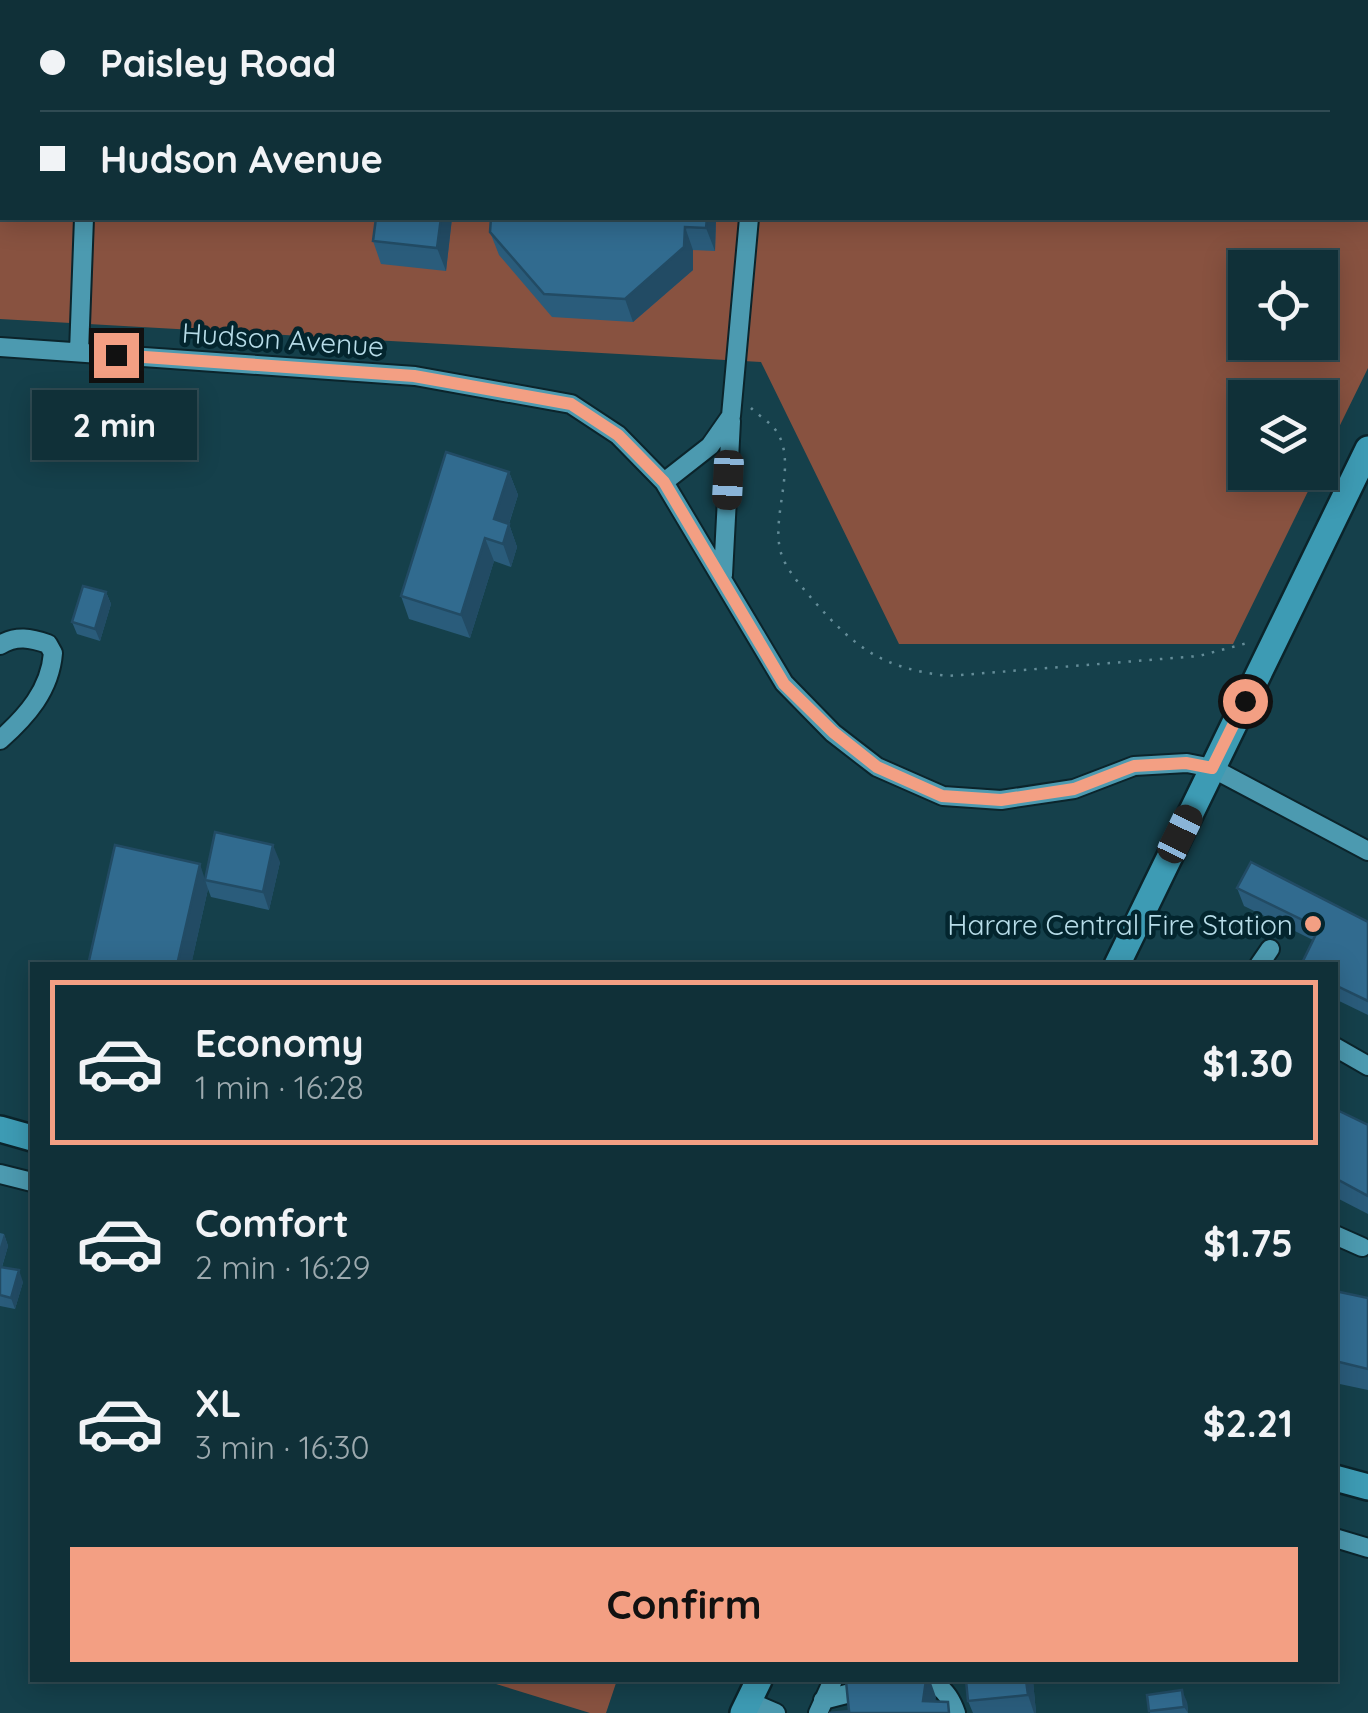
<!DOCTYPE html>
<html lang="en">
<head>
<meta charset="utf-8">
<style>
  :root { --surface:#103038; --page:#1e3c43; --text:#f1f3f6; --muted:#9ca9ae; --line:#304b53; --accent:#f39f83 }
  body { margin:0; font-family:Quicksand,sans-serif; background:var(--page); color:var(--text); height:100vh; display:flex; flex-direction:column; font-size:38px; white-space:nowrap }
  * { box-sizing:border-box; margin:0 }
  p { font-size:32px; color:var(--muted) }
  .icon { flex:none; width:55px; height:55px; fill:none; stroke:currentColor; stroke-width:2; stroke-linecap:round; stroke-linejoin:round }
  .map { position:relative; flex:1; overflow:hidden }
  .details { position:absolute; left:30px; top:962px; width:1308px; height:720px; display:flex; flex-direction:column; background:var(--surface); border-radius:0px; box-shadow:0 5px 25px #0003,0 0 0 2px var(--line) }
  .details>* { flex:none }
  .guide { position:absolute; left:0px; top:0px; width:1370px; height:220px; box-shadow:0 5px 25px #0003,0 0 0 2px var(--line); display:grid; align-content:center; height:220px; padding:0 40px; background:var(--surface) }
  .fabs { position:absolute; left:1228px; top:250px; display:grid; gap:20px }
  .fabs a { display:grid; place-items:center; width:110px; height:110px; border-radius:0px; background:var(--surface); box-shadow:0 5px 25px #0003,0 0 0 2px var(--line); font-size:50px }
  .end { position:absolute; width:45px; height:45px; margin:-22px; border:12px solid #f39f83; background:#111; box-shadow:0 0 0 5px #111 }
  .from { border-radius:50% }
  .bubble { position:absolute; height:70px; border-radius:0px; background:var(--surface); box-shadow:0 5px 25px #0003,0 0 0 2px var(--line); font-size:32px; font-weight:800; line-height:70px; text-align:center }
  .car { position:absolute; width:30px; height:60px; margin:-30px -15px; border-radius:12px; box-shadow:0 0 8px 2px #0007; background:linear-gradient(#222 24%,#8ab4d8 0 40%,#222 0 76%,#8ab4d8 0 86%,#222 0) }
  .guide b { display:flex; align-items:center; gap:35px; height:95px; font-size:38px }
  .guide b+b { border-top:2px solid var(--line) }
  .guide i { width:25px; height:25px; background:var(--text) }
  ul { padding:18px 0 0; list-style:none }
  li { display:flex; align-items:center; gap:30px; height:165px; margin:0 20px 15px; padding:0 20px; border:5px solid transparent; border-radius:0px }
  li div { flex:1 }
  li b { display:block; font-size:38px }
  li em { font-style:normal; font-weight:800 }
  li.current { border-color:var(--accent) }
  li>.icon { width:90px; height:90px; stroke-width:1.5 }
  .cta { display:flex; gap:20px; margin-top:auto; padding:20px 40px }
  .cta a { flex:1; height:115px; border-radius:0px; background:var(--accent); color:#111; font-size:40px; font-weight:800; line-height:115px; text-align:center }
  .map>svg:first-child { display:block }
</style>
</head>
<body>
<div class="map">
<svg width="1368" height="1713" viewBox="0 0 1368 1713">
  <rect width="100%" height="100%" fill="#15404b"/>
  <!-- green -->
  <path fill="#885240" fill-rule="evenodd" d="M0,0H1368V368L1320,466V398H1245V472L1317,473L1233,644H899L761,362L0,319ZM2,2H1368V218H2ZM1245,268H1320V342H1245Z
    M483,1680H617L606,1713H590Z"/>
  <g fill="none" stroke-linecap="round" stroke-linejoin="round">
    <defs>
      <path id="minor" d="M881,0L882,2
        M0,347L415,376L571,404L618,435L664,482L784,683L833,733L877,767L943,796L1001,800L1074,789L1134,766L1187,763L1212,768L1368,851
        M79,352L84,218
        M664,482L710,446L731,416L749,218
        M723,575L731,421
        M0,645C16,635 31,638 48,644L53,653C50,690 27,716 0,740
        M1259,965L1270,949
        M1335,1047L1368,1066
        M0,1174L32,1182
        M1335,1235L1362,1247
        M1335,1538L1368,1548
        M907,1682C934,1679 947,1687 956,1713
        M823,1700L866,1689
        M748,1701L776,1713
        M818,1713L833,1680"/>
      <path id="major" d="M1117,965L1368,449
        M0,1129L32,1138
        M1335,1478L1368,1487
        M743,1713L759,1680"/>
    </defs>
    <!-- minor casing -->
    <use href="#minor" stroke="#0b242b" stroke-width="22"/>
    <!-- major casing -->
    <use href="#major" stroke="#0b242b" stroke-width="30"/>
    <!-- path -->
    <path stroke="#648c98" stroke-width="2.5" stroke-dasharray="2.5 8" stroke-linecap="butt" d="M751,408C758,415 768,421 774,428C801,461 768,518 782,556C788,572 802,587 813,600C856,649 882,668 948,676L1199,656L1251,642"/>
    <!-- minor -->
    <use href="#minor" stroke="#4c9ab0" stroke-width="18"/>
    <!-- major -->
    <use href="#major" stroke="#3d9bb4" stroke-width="25"/>
  </g>
  <!-- wall -->
  <path fill="#2a5c7b" d="M376,218H452L446,271L381,264L373,241Z
    M491,218H716L715,251L693,250V270L633,322L552,317L499,255L490,232Z
    M509,472L518,495L509,524L517,547L511,567L494,561L470,638L409,619L401,596Z
    M106,592L111,604L100,641L77,634L72,622Z
    M280,862L269,910L211,897L208,889L191,965L205,878Z
    M1237,888L1368,922V1015L1335,999V965L1313,940L1244,906Z
    M1335,1109L1368,1125V1214L1335,1197Z
    M0,1233L4,1234L8,1246L2,1267L23,1282L15,1309L0,1306Z
    M1335,1291L1368,1298V1390L1335,1383Z
    M966,1680H1040L1033,1681L1036,1713H973L968,1701Z
    M1147,1695L1187,1702L1188,1713H1150Z"/>
  <!-- shaded-wall -->
  <path fill="#224b64" d="M441,218H452L446,271L437,248Z
    M707,218L716,219L715,251L706,228Z
    M685,227L693,250V270L633,322L625,299Z
    M509,472L518,495L503,542L494,519Z
    M509,524L517,547L511,567L503,544Z
    M485,538L494,561L470,638L461,615Z
    M106,592L111,604L100,641L95,629Z
    M273,845L280,862L269,910L263,892Z
    M200,864L208,889L191,965H177Z
    M4,1234L8,1246L0,1273V1247Z
    M19,1270L23,1282L15,1309L11,1298Z
    M926,1680H930L936,1697L933,1713L923,1701Z
    M1026,1680H1033L1036,1713H1034L1028,1695Z
    M1182,1690L1187,1702L1188,1713L1184,1707Z"/>
  <!-- building -->
  <path fill="#316b8f" stroke="#224b64" stroke-width="2.5" d="M376,218H441L437,248L373,241Z
    M491,218H707L706,228L685,227L684,247L625,299L544,294L490,232Z
    M446,452L509,472L494,519L509,524L503,544L485,538L461,615L401,596Z
    M83,586L106,592L95,629L72,622Z
    M215,832L273,845L263,892L205,880Z
    M115,845L200,864L177,965H88Z
    M1251,862L1368,922V1001L1335,985V965H1301L1319,928L1237,888Z
    M1335,1109L1368,1125V1196L1335,1178Z
    M0,1267L19,1270L11,1298L0,1295Z
    M1335,1291L1368,1298V1369L1335,1361Z
    M854,1680H926L923,1701L948,1702L949,1713H829L849,1711L846,1681Z
    M966,1680H1026L1028,1695L968,1701Z
    M1182,1690L1184,1707L1149,1711L1147,1695Z"/>
  <g fill="none" stroke-linecap="round" stroke-linejoin="round">
    <!-- route -->
    <path stroke="#f39f83" stroke-width="12" d="M116,355L414,376L571,404L618,435L664,482L784,684L833,732L877,767L942,796L1001,800L1074,789L1134,766L1186,763L1212,768L1245,701"/>
  </g>
  <!-- markers -->
  <circle fill="#f39f83" stroke="#03252e" stroke-width="4" cx="1313" cy="924" r="10"/>
  <g text-anchor="middle" dominant-baseline="central" stroke-width="9" stroke-linejoin="round" paint-order="stroke">
    <!-- street labels -->
    <g font-size="28" fill="#b7dce8" stroke="#03252e">
      <text transform="translate(283 339) rotate(4)">Hudson Avenue</text>
    </g>
    <!-- poi labels -->
    <g font-size="28" fill="#b7dce8" stroke="#03252e" text-anchor="end">
      <text x="1293" y="924">Harare Central Fire Station</text>
    </g>
  </g>
</svg>
<div class="fabs">
<a><svg class="icon" aria-label="locate" viewBox="0 0 24 24"><circle cx="12" cy="12" r="6"/><path d="M12 2v4M12 18v4M2 12h4M18 12h4"/></svg></a>
<a><svg class="icon" aria-label="layers" viewBox="0 0 24 24"><path d="M12 4l9 5-9 5-9-5zM3 14l9 5 9-5"/></svg></a>
</div>
<i class="end from" style="left:1245px;top:701px"></i>
<i class="end" style="left:116px;top:355px"></i>
<div class="bubble" style="left:32px;top:390px;width:165px">2 min</div>
<i class="car" style="left:728px;top:480px;rotate:183deg"></i>
<i class="car" style="left:1180px;top:834px;rotate:26deg"></i>
<div class="guide">
<b><i class="from"></i>Paisley Road</b>
<b><i></i>Hudson Avenue</b>
</div>
<section class="details">
<ul>
<li class="current"><svg class="icon" aria-label="car" viewBox="0 0 24 24"><path d="M5 17H2v-5l4-1 3-4h7l3 4 3 1v5h-3M9 17h6M6 11h13"/><circle cx="7" cy="17" r="2"/><circle cx="17" cy="17" r="2"/></svg><div><b>Economy</b><p>1 min · 16:28</p></div><em>$1.30</em></li>
<li><svg class="icon" aria-label="car" viewBox="0 0 24 24"><path d="M5 17H2v-5l4-1 3-4h7l3 4 3 1v5h-3M9 17h6M6 11h13"/><circle cx="7" cy="17" r="2"/><circle cx="17" cy="17" r="2"/></svg><div><b>Comfort</b><p>2 min · 16:29</p></div><em>$1.75</em></li>
<li><svg class="icon" aria-label="car" viewBox="0 0 24 24"><path d="M5 17H2v-5l4-1 3-4h7l3 4 3 1v5h-3M9 17h6M6 11h13"/><circle cx="7" cy="17" r="2"/><circle cx="17" cy="17" r="2"/></svg><div><b>XL</b><p>3 min · 16:30</p></div><em>$2.21</em></li>
</ul>
<div class="cta"><a>Confirm</a></div>
</section>
</div>
</body>
</html>
